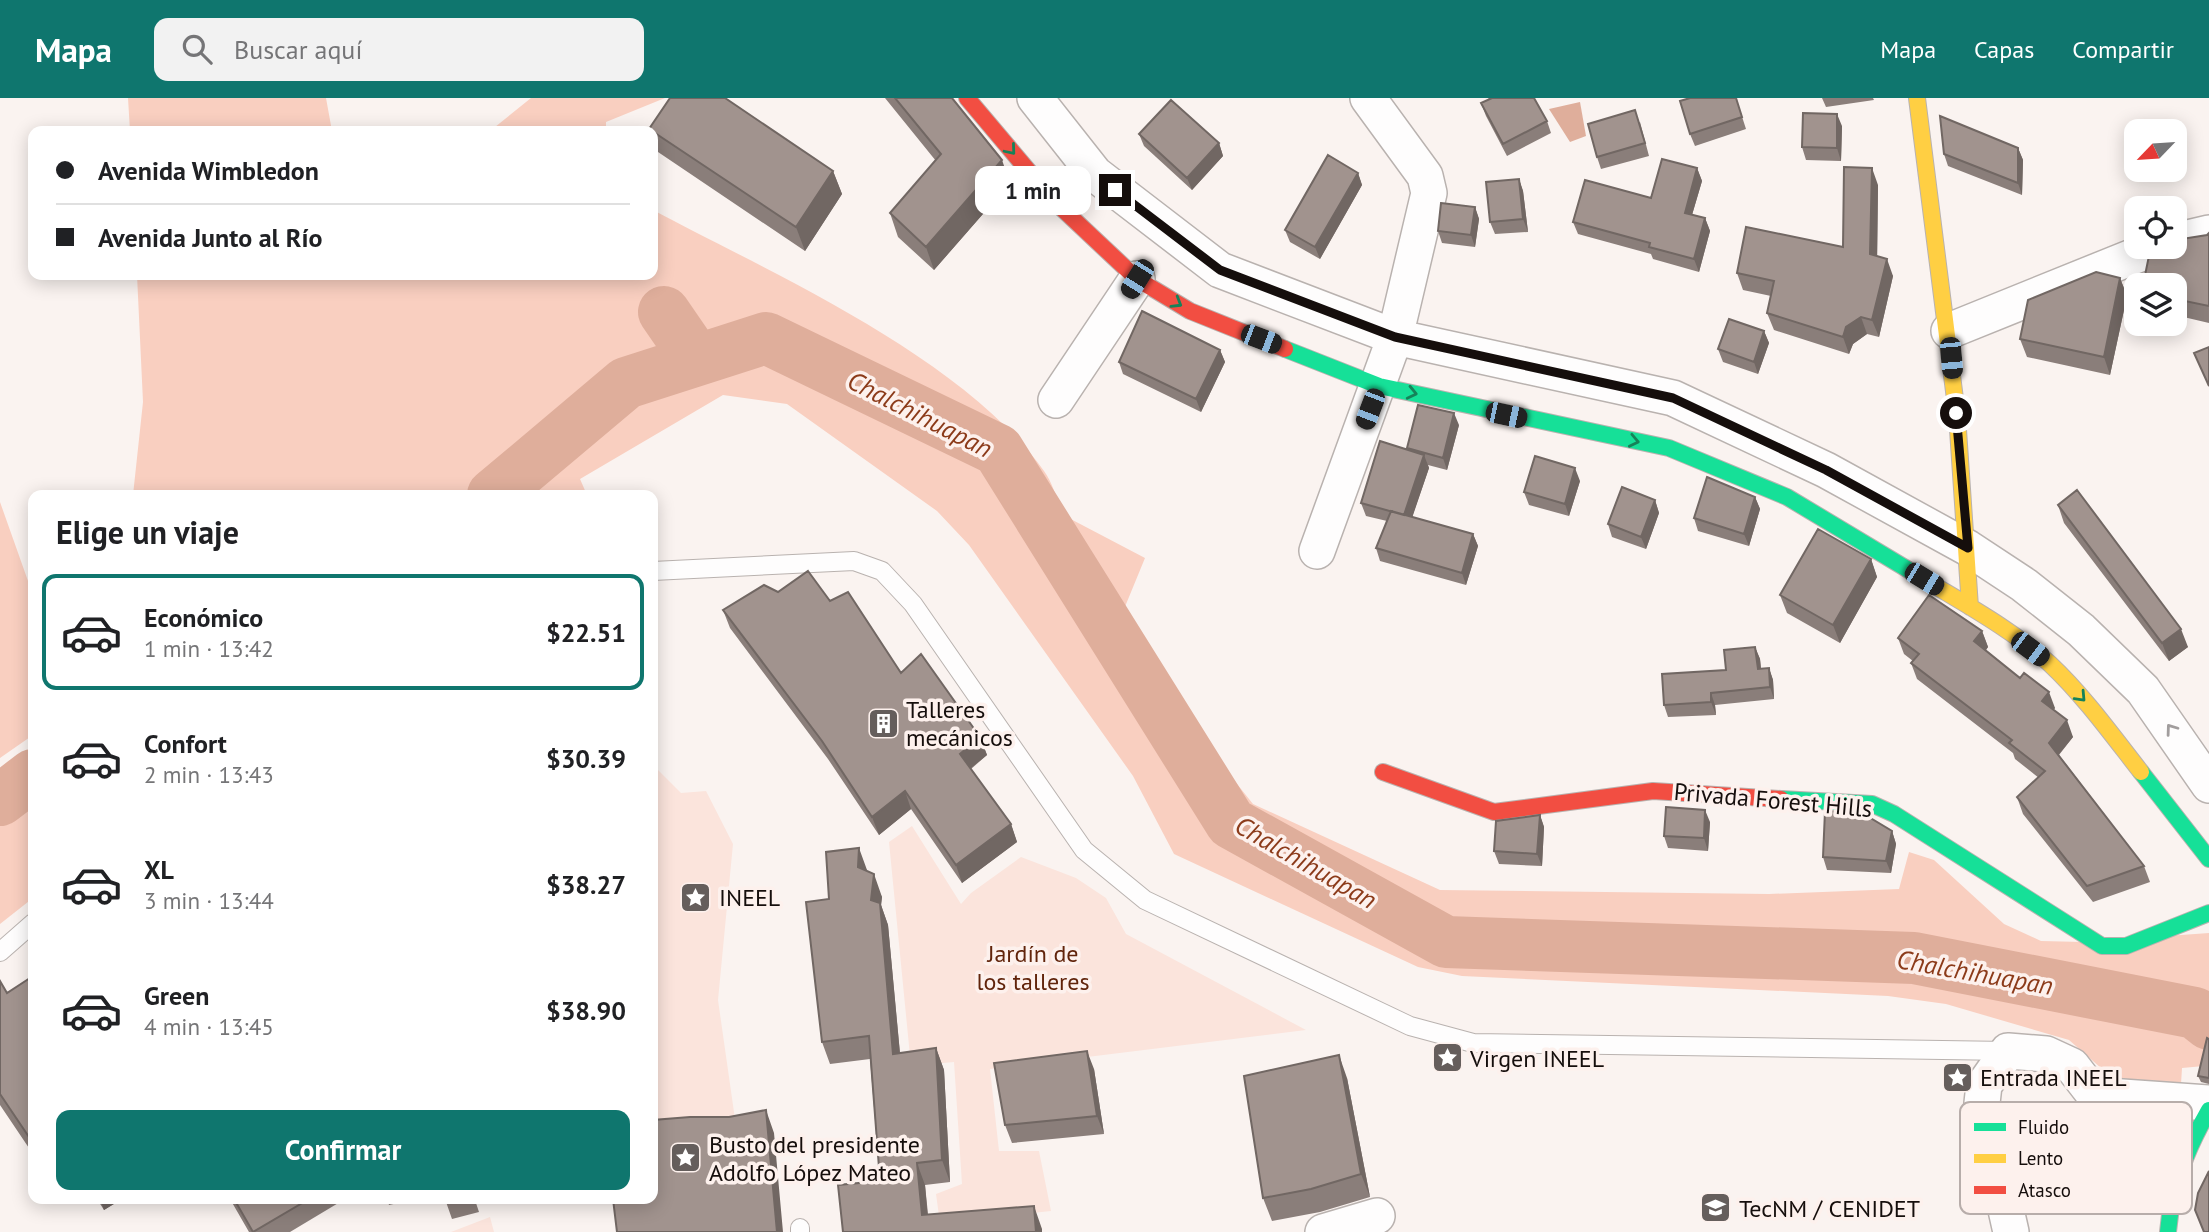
<!DOCTYPE html>
<html lang="es">
<head>
<meta charset="utf-8">
<style>
  :root { --surface:#fff; --page:#f2f2f2; --text:#202124; --muted:#757577; --line:#e0e0e0; --accent:#0f766e }
  body { margin:0; font-family:"PT Sans",sans-serif; background:var(--page); color:var(--text); height:100vh; display:flex; flex-direction:column; font-size:26px; white-space:nowrap }
  * { box-sizing:border-box; margin:0 }
  p { font-size:23px; color:var(--muted) }
  .icon { flex:none; width:38px; height:38px; fill:none; stroke:currentColor; stroke-width:2; stroke-linecap:round; stroke-linejoin:round }
  .map { position:relative; flex:1; overflow:hidden }
  .panel { position:absolute; left:28px; top:392px; width:630px; height:714px; display:flex; flex-direction:column; background:var(--surface); border-radius:14px; box-shadow:0 4px 18px #0003 }
  .panel>* { flex:none }
  .top-card { position:absolute; left:28px; top:28px; width:630px; height:154px; border-radius:14px; box-shadow:0 4px 18px #0003; display:grid; align-content:center; height:154px; padding:0 28px; background:var(--surface) }
  .needle { width:46px; rotate:245deg }
  .buttons { position:absolute; left:2124px; top:21px; display:grid; gap:14px }
  .buttons a { display:grid; place-items:center; width:63px; height:63px; border-radius:14px; background:var(--surface); box-shadow:0 4px 18px #0003; font-size:35px }
  .end { position:absolute; width:32px; height:32px; margin:-16px; border:9px solid #150e0c; background:#fff; box-shadow:0 0 0 4px #fff }
  .from { border-radius:50% }
  .bubble { position:absolute; height:49px; border-radius:14px; background:var(--surface); box-shadow:0 4px 18px #0003; font-size:23px; font-weight:800; line-height:49px; text-align:center }
  .car { position:absolute; width:21px; height:42px; margin:-21px -10px; border-radius:9px; box-shadow:0 0 5px 2px #0007; background:linear-gradient(#222 24%,#8ab4d8 0 40%,#222 0 76%,#8ab4d8 0 86%,#222 0) }
  .top-card b { display:flex; align-items:center; gap:24px; height:66px; font-size:26px }
  .top-card b+b { border-top:2px solid var(--line) }
  .top-card i { width:18px; height:18px; background:var(--text) }
  ul { padding:0; list-style:none }
  li { display:flex; align-items:center; gap:21px; height:116px; margin:0 14px 10px; padding:0 14px; border:4px solid transparent; border-radius:14px }
  li div { flex:1 }
  li b { display:block; font-size:26px }
  li em { font-style:normal; font-weight:800 }
  li.current { border-color:var(--accent) }
  li>.icon { width:63px; height:63px; stroke-width:1.5 }
  h2 { padding:0 28px; font-size:32px; line-height:84px }
  .action { display:flex; gap:14px; margin-top:auto; padding:14px 28px }
  .action a { flex:1; height:80px; border-radius:14px; background:var(--accent); color:#fff; font-size:28px; font-weight:800; line-height:80px; text-align:center }
  header { display:flex; align-items:center; gap:42px; box-sizing:border-box; height:98px; padding:0 35px; background:var(--accent); color:#fff }
  header strong { font-size:33px }
  nav { display:flex; gap:38px; margin-inline-start:auto; font-size:24px }
  .search { width:490px; height:63px; background:var(--page); display:flex; align-items:center; gap:18px; box-sizing:border-box; padding:0 24px; border-radius:14px; color:var(--muted); font-size:26px }
  .map>svg:first-child { display:block }
</style>
</head>
<body>
<header>
<strong>Mapa</strong>
<div class="search"><svg class="icon" aria-label="search" viewBox="0 0 24 24"><circle cx="10" cy="10" r="6"/><path d="M15 15l6 6"/></svg>Buscar aquí</div>
<nav><a>Mapa</a><a>Capas</a><a>Compartir</a></nav>
</header>
<div class="map">
<svg width="2209" height="1134" viewBox="0 0 2209 1134">
  <rect width="100%" height="100%" fill="#faf3f0"/>
  <!-- green -->
  <path fill="#fbe4dc" d="M653,667L681,695L706,693L733,746L718,902L738,1042L653,1101Z
    M912,728L961,806L971,795L1021,759L1076,780L1106,800L1126,836L1306,932L990,971L999,1053H1039L1051,1113L940,1125L936,1096L962,1086L954,964L911,968L889,744Z
    M490,1119L494,1134H451Z"/>
  <!-- forest -->
  <path fill="#f9cfc0" d="M128,0H326L332,33H419H130Z
    M531,0H665L606,24V33H490Z
    M653,112C777,178 961,258 1044,373C1053,385 1057,403 1063,417L1145,460L1122,516L1159,588L1253,706L1440,792L1769,796L1899,791L1909,754L1934,762L2004,826L2041,843L2083,844L2209,835V947L2204,968L2182,970L2181,986H2137L2109,977L2069,942L1946,906L1888,898L1462,878L1418,869L1174,756L1133,678L969,447L937,413L787,306L723,297L580,381L587,397H133L143,304L137,177H653Z
    M0,404L33,497V637L0,660Z
    M33,701V800L0,826V726Z"/>
  <!-- water -->
  <path fill="#dfae9b" d="M1580,4L1586,38L1570,44L1549,11Z"/>
  <g fill="none" stroke-linecap="round" stroke-linejoin="round">
    <!-- river -->
    <path stroke="#dfae9b" stroke-width="52" d="M664,214L697,262
      M493,397L626,285L766,240L998,352L1231,725L1446,844L1914,860L2195,915L2209,926
      M0,702L33,677"/>
    <defs>
      <path id="lane" d="M653,473L854,463L882,473L913,506L1084,752L1145,802L1410,928L1473,945L2008,953
        M0,854L33,825
        M800,1134V1130"/>
      <path id="street" d="M1035,0L1095,76L1220,172L1395,239L1673,300L1826,372L1968,450L2024,487L2081,532L2143,592L2209,687
        M2175,143L2209,135
        M1949,233L2157,149
        M1056,302L1137,181
        M1317,453L1395,239L1429,95L1425,78L1368,0
        M2094,997L2209,1005
        M1323,1134L1377,1118
        M2011,1134L1982,1005L1984,987L2008,953L2046,956L2072,968L2170,1095"/>
      <path id="fast" d="M1285,251L1379,288L1669,350L1787,399L1932,486
        M2141,674L2209,761
        M1781,701L1872,706L1894,716L2102,848H2126L2209,815
        M2168,1134C2172,1088 2186,1052 2209,1012"/>
      <path id="slow" d="M1917,0L1957,317L1970,509
        M1932,486C1972,510 2015,534 2050,566C2084,598 2112,637 2141,674"/>
      <path id="jam" d="M967,0L1053,102L1137,181L1190,213L1285,251
        M1383,674L1494,714L1653,693L1781,701"/>
    </defs>
    <!-- lane casing -->
    <use href="#lane" stroke="#b9b2af" stroke-width="20"/>
    <!-- street casing -->
    <use href="#street" stroke="#b9b2af" stroke-width="38"/>
    <!-- fast casing -->
    <use href="#fast" stroke="#b9b2af" stroke-width="18"/>
    <!-- slow casing -->
    <use href="#slow" stroke="#b9b2af" stroke-width="18"/>
    <!-- jam casing -->
    <use href="#jam" stroke="#b9b2af" stroke-width="18"/>
    <!-- lane -->
    <use href="#lane" stroke="#fefdfd" stroke-width="18"/>
    <!-- street -->
    <use href="#street" stroke="#fefdfd" stroke-width="35"/>
    <!-- fast -->
    <use href="#fast" stroke="#16e098" stroke-width="16"/>
    <!-- slow -->
    <use href="#slow" stroke="#ffcf43" stroke-width="16"/>
    <!-- jam -->
    <use href="#jam" stroke="#f24e42" stroke-width="16"/>
  </g>
  <!-- wall -->
  <path fill="#8a7e7a" d="M885,0H952L1010,85L934,172L898,139L890,115L936,63Z
    M1488,0H1534L1547,23L1551,35L1507,58L1486,18L1481,5L1489,1Z
    M1736,0L1746,31L1695,48L1690,36Z
    M1822,0H1873L1874,2L1826,9Z
    M1640,24L1649,58L1601,71L1597,59Z
    M1842,28L1841,63L1806,62L1802,49Z
    M649,31L833,73L842,96L805,153L658,54L653,41V33H650Z
    M1139,36L1219,45L1223,58L1192,92L1144,48Z
    M2018,50L2023,62L2022,97L1948,68L1944,56Z
    M1697,70L1702,83L1692,117L1705,120L1710,133L1699,174L1653,161L1651,156L1578,136L1573,124L1651,100Z
    M1358,75L1362,87L1320,161L1290,144L1285,132Z
    M1519,81L1523,93L1528,134L1495,136L1490,124Z
    M1878,87L1877,158L1893,178L1879,239L1867,236L1853,246L1849,256L1774,232L1767,215L1771,198L1743,192L1737,175L1843,149Z
    M1475,109L1479,121L1475,149L1442,145L1438,133Z
    M2209,135V225L2175,217V187Z
    M2120,180L2127,198L2110,277L2027,259L2020,241Z
    M1764,233L1769,245L1758,276L1723,264L1718,251Z
    M1220,252L1225,264L1201,314L1123,276L1119,264Z
    M1459,327L1447,372L1428,367L1429,370L1412,419L1473,436L1478,448L1466,487L1380,463L1376,450L1387,423L1366,418L1361,405L1407,352V350Z
    M1580,383L1569,418L1529,407L1524,394Z
    M1755,399L1760,411L1749,448L1698,433L1694,420Z
    M1655,402L1659,415L1646,451L1612,439L1608,426Z
    M2058,407L2188,549L2169,563L2064,425Z
    M1871,461L1877,479L1840,545L1787,515L1780,497Z
    M778,494L830,503L901,575L980,639L987,657L971,671L1011,726L1017,744L962,785L911,711L879,737L828,661L730,530L723,512Z
    M1982,533L1988,549L1986,552L2055,610L2053,612L2073,639L2059,657L2144,768L2150,784L2093,804L2023,716L2017,699L2039,680L2015,661L2013,655L1917,581L1911,565L1913,563L1904,556L1898,540Z
    M1755,549L1760,561L1761,570H1769L1773,582L1774,601L1715,607L1716,617L1668,619L1664,607L1726,572Z
    M1540,717L1544,729L1542,768L1499,766L1494,753Z
    M1710,724L1708,753L1668,750L1664,738Z
    M1892,733L1896,746L1891,775L1827,772L1823,759Z
    M867,773L882,799L881,807L888,827L900,955L936,950L944,972L950,1084L925,1087L928,1116L1042,1131V1134H843L880,1083L870,961L830,966L822,944L829,801Z
    M33,878V1056L0,1007V883L7,895Z
    M2209,941V986L2201,984L2198,978Z
    M1094,971L1104,1036L1012,1045L1005,1027Z
    M1347,980L1370,1099L1320,1114L1272,1123L1263,1100Z
    M97,1101H122L104,1112Z
    M230,1101H345L290,1134H249Z
    M387,1101H416L389,1107Z
    M445,1101H500L476,1105L479,1114L452,1121Z"/>
  <!-- shaded-wall -->
  <path fill="#716763" d="M1837,16L1842,28L1841,63L1837,50Z
    M1219,45L1223,58L1192,92L1187,80Z
    M2018,50L2023,62L2022,97L2018,85Z
    M1002,62L1010,85L934,172L926,149Z
    M1697,70L1702,83L1689,127L1685,115Z
    M1872,70L1878,87L1877,174L1870,156Z
    M833,73L842,96L805,153L796,129Z
    M1358,75L1362,87L1320,161L1315,149Z
    M1519,81L1523,93L1528,134L1523,121Z
    M1475,109L1479,121L1475,149L1471,137Z
    M1705,120L1710,133L1699,174L1694,161Z
    M1887,161L1893,178L1879,239L1872,222Z
    M2120,180L2127,198L2110,277L2104,259Z
    M1861,219L1867,236L1853,246L1849,256L1843,239L1846,229Z
    M1764,233L1769,245L1758,276L1754,264Z
    M1220,252L1225,264L1201,314L1196,301Z
    M1454,315L1459,327L1447,372L1443,360Z
    M1424,357L1429,370L1409,429L1404,417Z
    M1575,370L1580,383L1569,418L1565,406Z
    M1755,399L1760,411L1749,448L1744,436Z
    M1655,402L1659,415L1646,451L1641,439Z
    M1473,436L1478,448L1466,487L1462,475Z
    M1871,461L1877,479L1840,545L1833,527Z
    M2181,531L2188,549L2169,563L2162,545Z
    M1982,533L1988,549L1980,560L1974,543Z
    M1755,549L1760,561L1762,583L1758,571Z
    M1769,570L1773,582L1774,601L1770,589Z
    M2049,594L2055,610L2048,620L2042,603Z
    M1711,595L1715,607L1716,617L1711,604Z
    M2067,622L2073,639L2055,661L2049,645Z
    M980,639L987,657L966,674L960,656Z
    M905,693L911,711L879,737L872,719Z
    M1705,712L1710,724L1708,753L1704,740Z
    M1540,717L1544,729L1542,768L1537,756Z
    M1011,726L1017,744L962,785L956,767Z
    M1892,733L1896,746L1891,775L1886,763Z
    M859,750L867,772L866,791L858,769Z
    M874,776L882,799L881,807L888,827L902,978L893,956L871,802Z
    M936,950L944,972L950,1084L942,1062Z
    M1087,953L1094,971L1104,1036L1097,1018Z
    M1339,957L1347,980L1370,1099L1361,1076Z
    M766,1012L774,1035L783,1134H777Z
    M917,1065L925,1087L929,1134L922,1117Z
    M100,1101H122L104,1112Z
    M1034,1108L1042,1131V1134H1036Z"/>
  <!-- building -->
  <path fill="#a1938e" stroke="#716763" stroke-width="2" d="M670,0H725L833,73L796,129L649,31Z
    M895,0H952L1002,62L926,149L890,115L941,56Z
    M1492,0H1534L1547,23L1503,46L1481,5Z
    M1690,0H1736L1742,19L1690,36L1680,3Z
    M1171,2L1219,45L1187,80L1139,36Z
    M1635,12L1645,45L1597,59L1588,26Z
    M1803,15L1837,16V50L1802,49Z
    M1940,18L2018,50V85L1944,56Z
    M1328,57L1358,75L1315,149L1285,132Z
    M1662,61L1697,70L1685,115L1705,120L1694,161L1649,149L1650,145L1573,124L1585,82L1651,100Z
    M1844,69L1872,70L1870,156L1887,161L1872,222L1861,219L1846,229L1843,239L1767,215L1774,183L1737,175L1746,129L1843,149Z
    M1519,81L1523,121L1490,124L1486,84Z
    M1441,105L1475,109L1471,137L1438,133Z
    M2209,135V208L2175,201V187H2143L2150,153L2157,149H2175V142L2207,137Z
    M2096,174L2120,180L2104,259L2020,241L2028,202Z
    M1142,213L1220,252L1196,301L1119,264Z
    M1729,221L1764,233L1754,264L1718,251Z
    M2209,249V288L2194,255Z
    M1418,307L1454,315L1443,360L1407,350Z
    M1380,343L1424,357L1404,417L1361,405Z
    M1535,358L1575,370L1565,406L1524,394Z
    M1707,379L1755,399L1744,436L1694,420Z
    M1622,389L1655,402L1641,439L1608,426Z
    M2077,392L2181,531L2162,545L2058,407Z
    M1391,413L1473,436L1462,475L1376,450Z
    M1818,431L1871,461L1833,527L1780,497Z
    M808,473L830,503L848,494L901,575L921,556L980,639L960,656L1011,726L956,767L905,693L872,719L822,643L723,512L764,487L778,494Z
    M1929,497L1982,533L1974,543L2020,580L2024,575L2049,594L2042,603L2067,622L2049,645L2144,768L2087,788L2017,699L2045,673L2009,645L2012,642L1911,565L1919,556L1898,540Z
    M1755,549L1758,571L1769,570L1770,589L1711,595V604L1664,607L1662,576L1726,572L1724,552Z
    M1666,709L1705,712L1704,740L1664,738Z
    M1825,713L1862,715L1892,733L1886,763L1823,759Z
    M1540,717L1537,756L1494,753L1496,723Z
    M859,750L858,769L874,776L871,802L880,805L893,956L936,950L942,1062L917,1065L922,1117L1034,1108L1036,1134H843L838,1087L880,1083L869,938L822,944L806,804L829,801L826,754Z
    M33,878V1045L0,996V883L7,895Z
    M2207,940L2209,941V980L2198,978Z
    M1087,953L1097,1018L1005,1027L994,965Z
    M1339,957L1361,1076L1311,1091L1263,1100L1244,978Z
    M766,1012L777,1134H617L613,1101H653V1022L690,1019H729Z
    M2209,1073V1134H2204L2195,1112L2198,1095Z
    M234,1101H309L253,1134Z"/>
  <!-- one-way arrows -->
  <defs><path id="oneway-chevron" d="M-2-3.5L2.5 0L-2 3.5" fill="none" stroke-width="1.6" stroke-linecap="round" stroke-linejoin="round" transform="scale(1.75)"/></defs>
  <g stroke="#168259">
    <use href="#oneway-chevron" transform="translate(1011 52) rotate(50)"/>
    <use href="#oneway-chevron" transform="translate(1177 205) rotate(31)"/>
    <use href="#oneway-chevron" transform="translate(1412 295) rotate(13)"/>
    <use href="#oneway-chevron" transform="translate(1634 343) rotate(12)"/>
    <use href="#oneway-chevron" transform="translate(2081 599) rotate(47)"/>
  </g>
  <use stroke="#a19d9d" href="#oneway-chevron" transform="translate(2171 631) rotate(-126)"/>
  <g fill="none" stroke-linecap="round" stroke-linejoin="round">
    <!-- route -->
    <path stroke="#150e0c" stroke-width="9" d="M1115,92L1220,172L1395,239L1673,300L1826,372L1968,450L1956,315"/>
  </g>
  <!-- icons -->
  <defs>
    <symbol id="building-square" viewBox="-11 -11 22 22"><rect x="-9" y="-9" width="18" height="18" rx="4" fill="#655e5c" stroke="#fdf1ed"/><path d="M-4-6H4V6H1V3H-1V6H-4ZM-2.5-4.3h1.7v1.8h-1.7ZM.8-4.3h1.7v1.8H.8ZM-2.5-1h1.7V.8h-1.7ZM.8-1h1.7V.8H.8Z" fill="#fff"/></symbol>
    <symbol id="sight-square" viewBox="-11 -11 22 22"><rect x="-9" y="-9" width="18" height="18" rx="4" fill="#655e5c" stroke="#fdf1ed"/><path d="M0-6L1.8-2.2L6-1.7L2.9 1.2L3.7 5.4L0 3.3L-3.7 5.4L-2.9 1.2L-6-1.7L-1.8-2.2Z" fill="#fff"/></symbol>
    <symbol id="university-square" viewBox="-11 -11 22 22"><rect x="-9" y="-9" width="18" height="18" rx="4" fill="#655e5c" stroke="#fdf1ed"/><path d="M0-5L7-2L0 1L-7-2ZM-4 1L0 2.5L4 1V4Q0 6-4 4Z" fill="#fff"/></symbol>
  </defs>
  <g fill-rule="evenodd">
    <use href="#building-square" x="866" y="608" width="35" height="35"/>
    <use href="#sight-square" x="678" y="782" width="35" height="35"/>
    <use href="#sight-square" x="1430" y="942" width="35" height="35"/>
    <use href="#sight-square" x="1940" y="962" width="35" height="35"/>
    <use href="#sight-square" x="668" y="1042" width="35" height="35"/>
    <use href="#university-square" x="1698" y="1092" width="35" height="35"/>
  </g>
  <g text-anchor="middle" dominant-baseline="central" stroke-width="7" stroke-linejoin="round" paint-order="stroke">
    <!-- poi labels -->
    <g font-size="24" fill="#150e0c" stroke="#fdf1ed" text-anchor="start">
      <text x="906" y="611">Talleres<tspan x="906" dy="28">mecánicos</tspan></text>
      <text x="719" y="799">INEEL</text>
      <text x="1470" y="960">Virgen INEEL</text>
      <text x="1980" y="979">Entrada INEEL</text>
      <text x="709" y="1046">Busto del presidente<tspan x="709" dy="28">Adolfo López Mateo</tspan></text>
      <text x="1739" y="1110">TecNM / CENIDET</text>
    </g>
    <!-- street labels -->
    <g font-size="24" fill="#150e0c" stroke="#fdf1ed">
      <text transform="translate(1773 702) rotate(5)">Privada Forest Hills</text>
    </g>
    <!-- park labels -->
    <g font-size="24" fill="#61240b" stroke="#fdf1ed">
      <text x="1033" y="855">Jardín de<tspan x="1033" dy="28">los talleres</tspan></text>
    </g>
    <!-- water labels -->
    <g font-size="26" font-style="italic" fill="#8c3b1a" stroke="#fdf1ed">
      <text transform="translate(920 316) rotate(27)">Chalchihuapan</text>
      <text transform="translate(1306 764) rotate(30)">Chalchihuapan</text>
      <text transform="translate(1975 874) rotate(10)">Chalchihuapan</text>
    </g>
  </g>
  <!-- legend -->
  <rect x="1960" y="1004" width="232" height="112" rx="10" fill="#fdf1ed" stroke="#b7adaa" stroke-width="2"/>
  <rect x="1974" y="1025" width="32" height="8" fill="#16e098"/>
  <rect x="1974" y="1056" width="32" height="9" fill="#ffcf43"/>
  <rect x="1974" y="1088" width="32" height="8" fill="#f24e42"/>
  <g font-size="19" fill="#150e0c">
    <text x="2018" y="1036">Fluido</text>
    <text x="2018" y="1067">Lento</text>
    <text x="2018" y="1099">Atasco</text>
  </g>
</svg>
<div class="buttons">
<a><svg class="needle" viewBox="-14 -14 28 28"><path d="M0-13l5 13h-10z" fill="#e53935"/><path d="M0 13l5-13h-10z" fill="#757577"/></svg></a>
<a><svg class="icon" aria-label="locate" viewBox="0 0 24 24"><circle cx="12" cy="12" r="6"/><path d="M12 2v4M12 18v4M2 12h4M18 12h4"/></svg></a>
<a><svg class="icon" aria-label="layers" viewBox="0 0 24 24"><path d="M12 4l9 5-9 5-9-5zM3 14l9 5 9-5"/></svg></a>
</div>
<i class="end from" style="left:1956px;top:315px"></i>
<i class="end" style="left:1115px;top:92px"></i>
<div class="bubble" style="left:975px;top:68px;width:116px">1 min</div>
<i class="car" style="left:1137px;top:181px;rotate:212deg"></i>
<i class="car" style="left:1261px;top:241px;rotate:111deg"></i>
<i class="car" style="left:1951px;top:260px;rotate:175deg"></i>
<i class="car" style="left:1370px;top:311px;rotate:201deg"></i>
<i class="car" style="left:1506px;top:317px;rotate:102deg"></i>
<i class="car" style="left:1924px;top:481px;rotate:121deg"></i>
<i class="car" style="left:2030px;top:551px;rotate:127deg"></i>
<div class="top-card">
<b><i class="from"></i>Avenida Wimbledon</b>
<b><i></i>Avenida Junto al Río</b>
</div>
<section class="panel">
<h2>Elige un viaje</h2>
<ul>
<li class="current"><svg class="icon" aria-label="car" viewBox="0 0 24 24"><path d="M5 17H2v-5l4-1 3-4h7l3 4 3 1v5h-3M9 17h6M6 11h13"/><circle cx="7" cy="17" r="2"/><circle cx="17" cy="17" r="2"/></svg><div><b>Económico</b><p>1 min · 13:42</p></div><em>$22.51</em></li>
<li><svg class="icon" aria-label="car" viewBox="0 0 24 24"><path d="M5 17H2v-5l4-1 3-4h7l3 4 3 1v5h-3M9 17h6M6 11h13"/><circle cx="7" cy="17" r="2"/><circle cx="17" cy="17" r="2"/></svg><div><b>Confort</b><p>2 min · 13:43</p></div><em>$30.39</em></li>
<li><svg class="icon" aria-label="car" viewBox="0 0 24 24"><path d="M5 17H2v-5l4-1 3-4h7l3 4 3 1v5h-3M9 17h6M6 11h13"/><circle cx="7" cy="17" r="2"/><circle cx="17" cy="17" r="2"/></svg><div><b>XL</b><p>3 min · 13:44</p></div><em>$38.27</em></li>
<li><svg class="icon" aria-label="car" viewBox="0 0 24 24"><path d="M5 17H2v-5l4-1 3-4h7l3 4 3 1v5h-3M9 17h6M6 11h13"/><circle cx="7" cy="17" r="2"/><circle cx="17" cy="17" r="2"/></svg><div><b>Green</b><p>4 min · 13:45</p></div><em>$38.90</em></li>
</ul>
<div class="action"><a>Confirmar</a></div>
</section>
</div>
</body>
</html>
